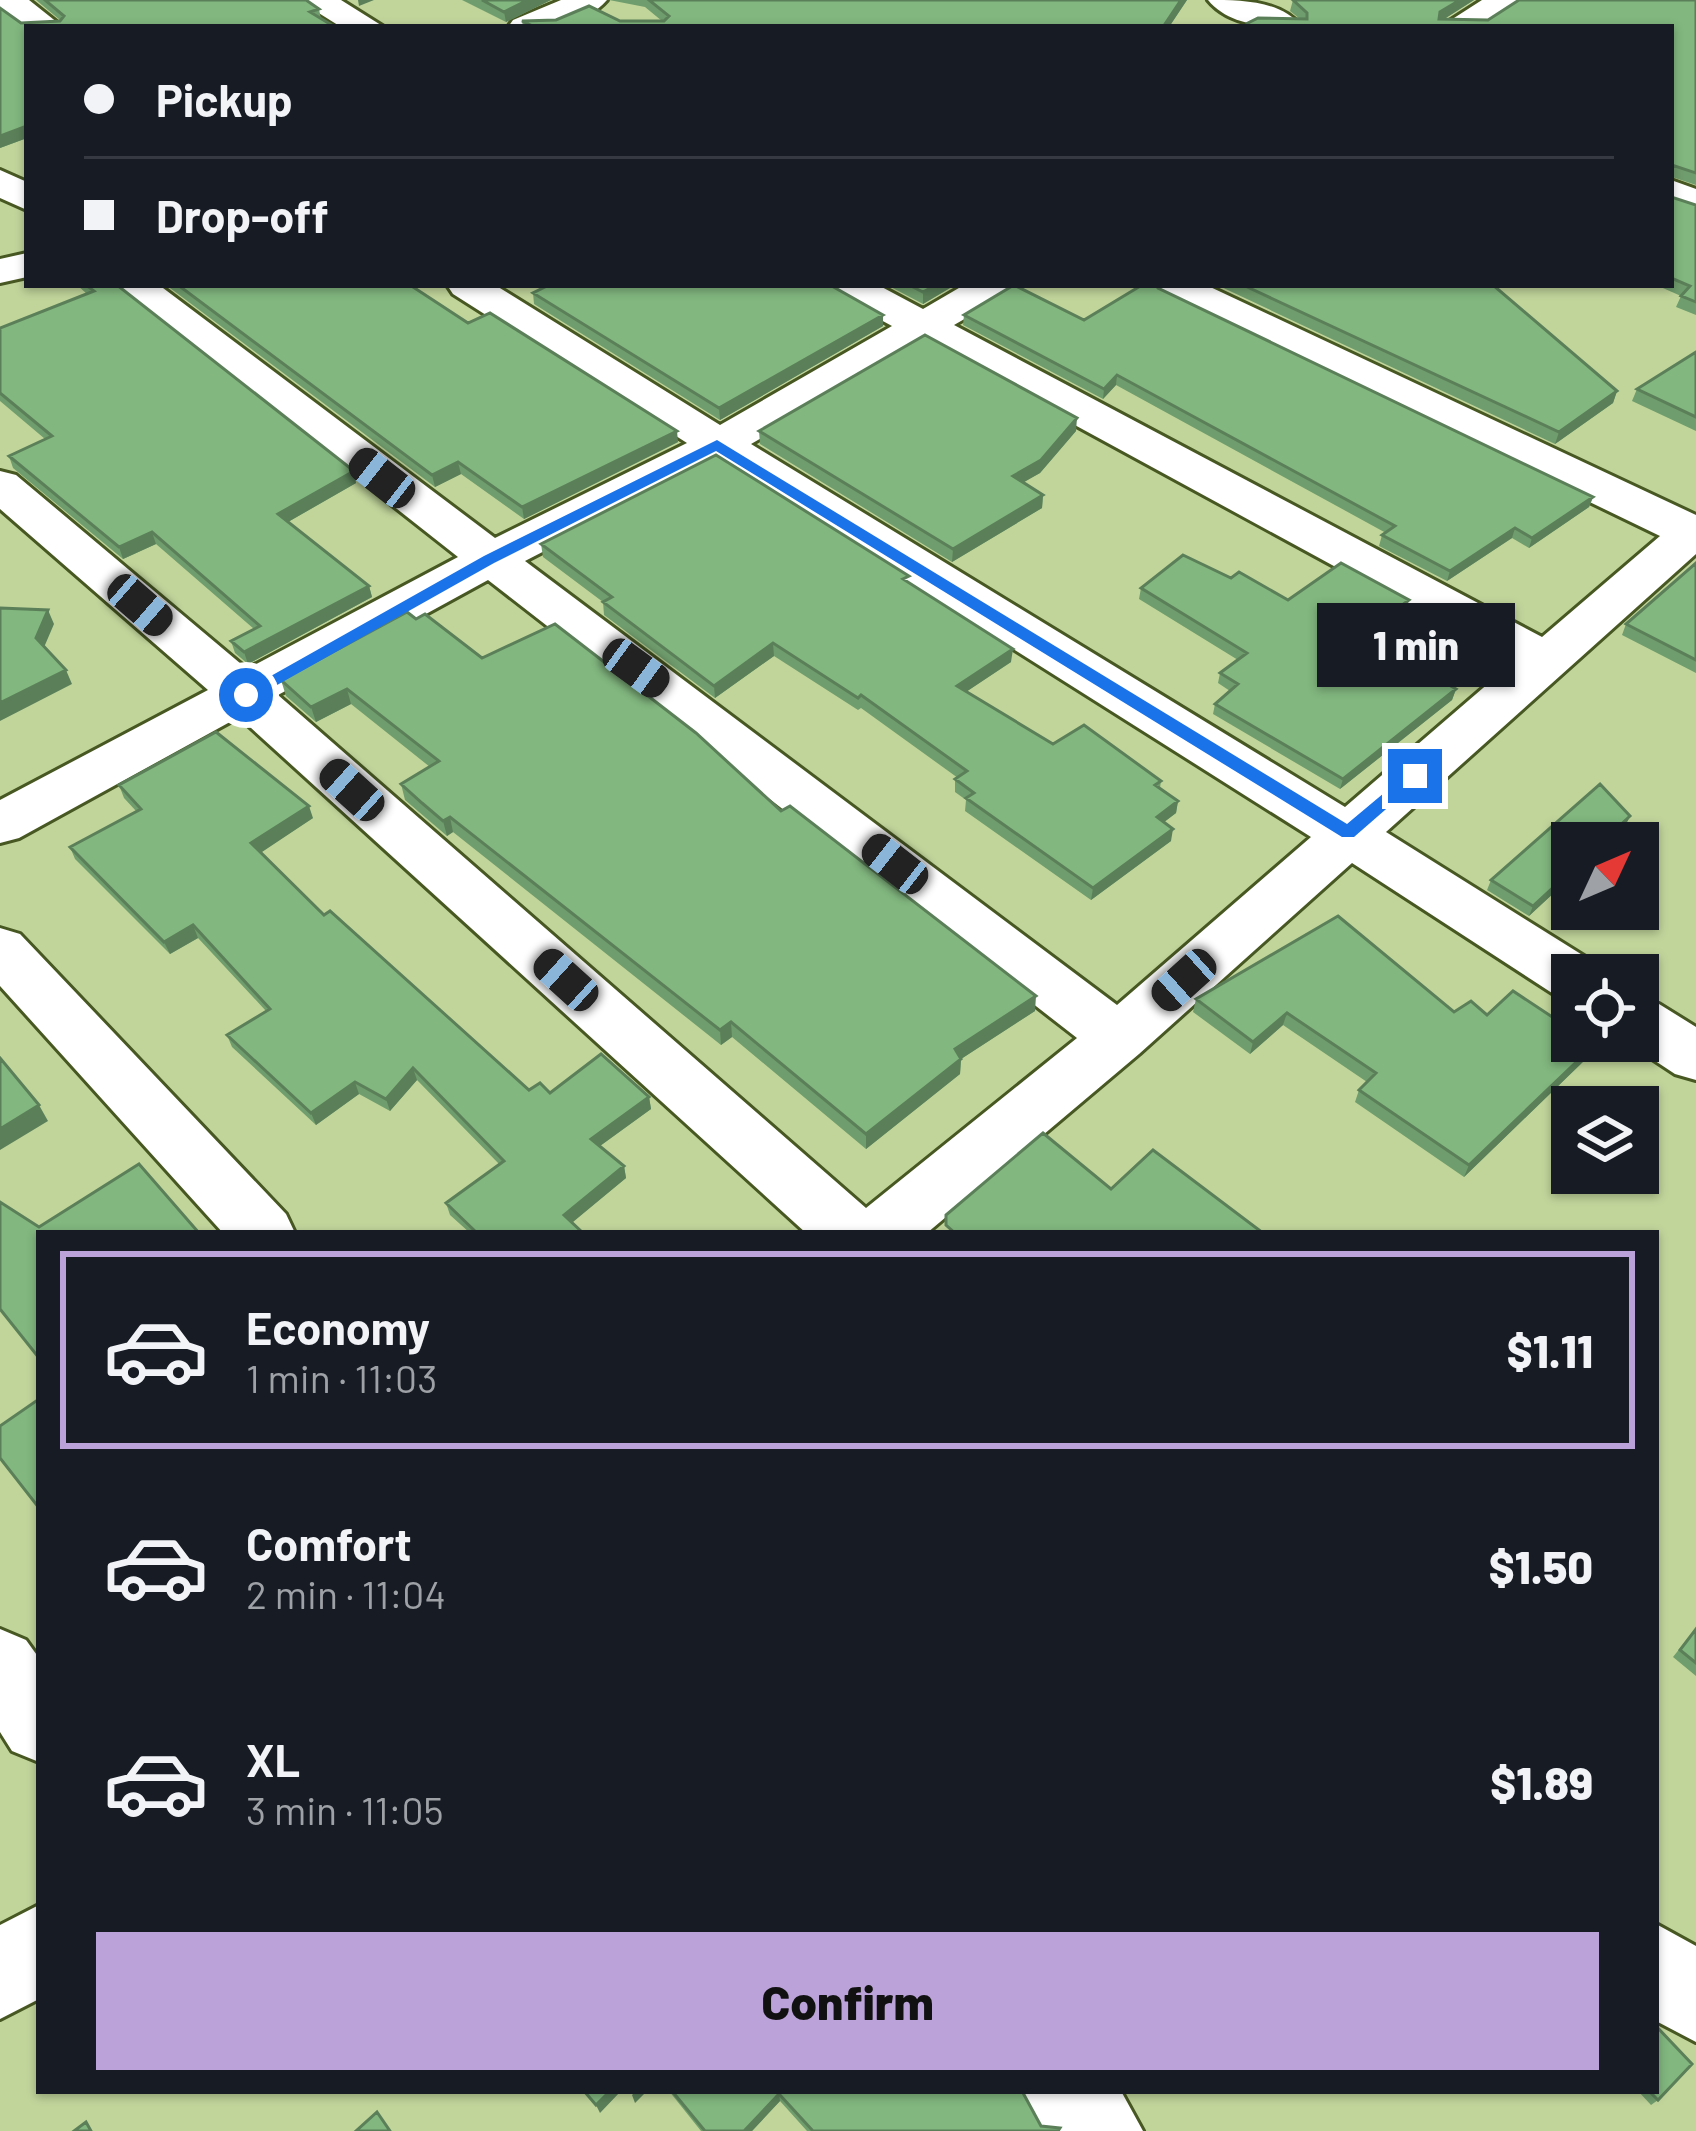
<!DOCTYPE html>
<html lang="en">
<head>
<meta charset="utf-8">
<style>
  :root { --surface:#171b24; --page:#20242c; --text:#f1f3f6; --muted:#9ea1a6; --line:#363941; --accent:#bba2d9 }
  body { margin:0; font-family:Barlow,sans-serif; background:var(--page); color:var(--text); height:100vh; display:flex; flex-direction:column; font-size:45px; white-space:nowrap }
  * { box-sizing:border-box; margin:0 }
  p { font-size:39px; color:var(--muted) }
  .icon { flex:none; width:66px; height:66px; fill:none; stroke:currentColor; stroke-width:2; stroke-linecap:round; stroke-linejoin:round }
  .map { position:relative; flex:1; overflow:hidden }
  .drawer { position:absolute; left:36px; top:1230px; width:1623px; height:864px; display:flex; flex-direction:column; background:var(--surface); border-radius:0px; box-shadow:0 3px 9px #0004 }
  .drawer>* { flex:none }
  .hud { position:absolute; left:24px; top:24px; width:1650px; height:264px; border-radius:0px; box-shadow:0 3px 9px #0004; display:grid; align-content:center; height:264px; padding:0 60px; background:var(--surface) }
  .needle { width:78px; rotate:46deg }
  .controls { position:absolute; left:1551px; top:822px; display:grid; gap:24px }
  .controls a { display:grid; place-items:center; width:108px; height:108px; border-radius:0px; background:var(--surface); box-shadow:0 3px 9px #0004; font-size:60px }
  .end { position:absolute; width:54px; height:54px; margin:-27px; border:15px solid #1a73e8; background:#fff; box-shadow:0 0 0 6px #fff }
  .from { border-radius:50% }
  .bubble { position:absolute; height:84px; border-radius:0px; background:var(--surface); box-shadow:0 3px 9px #0004; font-size:39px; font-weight:800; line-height:84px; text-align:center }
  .car { position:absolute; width:36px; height:72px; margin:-36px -18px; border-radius:15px; box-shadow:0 0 9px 3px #0007; background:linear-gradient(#222 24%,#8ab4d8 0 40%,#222 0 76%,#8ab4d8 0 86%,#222 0) }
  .hud b { display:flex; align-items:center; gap:42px; height:114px; font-size:45px }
  .hud b+b { border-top:3px solid var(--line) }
  .hud i { width:30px; height:30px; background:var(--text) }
  ul { padding:21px 0 0; list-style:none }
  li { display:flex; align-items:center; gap:36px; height:198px; margin:0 24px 18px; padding:0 36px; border:6px solid transparent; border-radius:0px }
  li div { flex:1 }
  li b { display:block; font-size:45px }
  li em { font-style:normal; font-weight:800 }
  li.selected { border-color:var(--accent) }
  li>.icon { width:108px; height:108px; stroke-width:1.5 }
  .button { display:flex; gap:24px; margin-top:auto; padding:24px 60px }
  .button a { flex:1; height:138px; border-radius:0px; background:var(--accent); color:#111; font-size:48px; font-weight:800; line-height:138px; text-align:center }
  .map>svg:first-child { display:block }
</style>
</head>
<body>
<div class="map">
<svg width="1696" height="2131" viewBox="0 0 1696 2131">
  <rect width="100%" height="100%" fill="#c1d59b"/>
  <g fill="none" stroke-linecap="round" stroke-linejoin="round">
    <defs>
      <path id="minor" d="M0,0H29L63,27L27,30L0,11Z
        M298,0H341L384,27H341Z
        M561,0H607C584,27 541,27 508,27L513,20Z
        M1208,0C1240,0 1281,0 1302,27C1270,27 1230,27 1208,0Z
        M1482,0H1525L1483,27H1440Z
        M0,170L27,182V210L0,198Z
        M1671,180L1696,189V215L1671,206Z
        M27,253V277L0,283V259Z
        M113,285H159L495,538L687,443L453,294L447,285H495L720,425L892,326L833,294L827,285H878L923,309L964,285H1014L1008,294L954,325L1542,637L1660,536L1159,294L1153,285H1206L1696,515V554L1386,832L1592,961L1600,975H1572V999L1552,993L1352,863L1139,1054L927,1233H806L239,717L19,838L0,843V800L208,690L0,509V471L16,475L247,669L458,557ZM924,343L1512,663L1345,807L751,444ZM717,462L1311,837L1117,1005L525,561ZM488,580L1077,1038L866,1208L278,695Z
        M0,928L20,934L286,1214L295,1233H223L0,986Z
        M1638,997L1659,1004L1696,1027V1080L1675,1074L1625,1041H1638Z
        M0,1629L26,1640L39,1658V1762L12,1751L0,1732Z
        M39,1905V1999L0,2019V1925Z
        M1656,1924L1696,1946V2042L1656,2021Z
        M1020,2091H1121L1143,2131H1042Z"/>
    </defs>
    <!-- minor casing -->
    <use href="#minor" stroke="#485822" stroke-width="6"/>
    <!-- minor -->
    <use href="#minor" fill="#fff" fill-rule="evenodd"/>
  </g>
  <!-- wall -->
  <path fill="#709d6d" d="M36,0H306L319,9L321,19L27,27V138L0,148L21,23L60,20Z
    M462,0H551L506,22Z
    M609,0H1187L1169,27H523L522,21H662L645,7Z
    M1293,0H1474L1444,19L1488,20L1696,0V185L1672,177L1671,197L1696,205V315L1676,307L1681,296L1656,285H1671V27H1248V23L1300,19L1290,11Z
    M77,285H117L356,483L288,522L369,586L372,597L248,664L235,653L231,641L254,629L156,544L123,559L13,468L9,456L45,439L0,401V328L87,294Z
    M166,285H410L468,323L678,442L524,519L461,474L435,487Z
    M887,285H955L923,304Z
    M1217,285H1493L1617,391L1613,403L1555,444Z
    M1158,288L1593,497L1589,507L1529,548L1512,538L1447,581L1379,546L1382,535L1386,533L1116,385L1103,399L963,325L964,315L1084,320Z
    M533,293L883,326L720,420L534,304Z
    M1696,352V431L1632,401L1637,389Z
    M759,431H1076L1040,473L1023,482L1043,495L1042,508L952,562L760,444Z
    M541,544L909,582L1011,662L967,691L1053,744L1161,781L1160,788L1178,801L1176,813L1164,822L1171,841L1091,900L965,811L966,800L955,792V779L958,778L861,708L858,710L774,656L715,698L604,615L603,602L543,557Z
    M1696,563V673L1622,635L1626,624Z
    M1231,578L1288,600L1406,610L1367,639L1456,689L1452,700L1340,789L1213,714L1215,704L1230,691L1218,683L1220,673L1238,660L1139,599L1141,588Z
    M416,619L482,658L781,811L1035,1011L961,1059L960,1074L866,1149L732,1037L721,1045L453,832L447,836L405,800L401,784L430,767L351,704L316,722L286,696L281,680Z
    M119,785L313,818L261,852L324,915L529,1090L550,1093L649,1097L651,1109L600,1146L624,1166L626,1178L572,1222L583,1233H470L450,1215L446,1203L499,1164L417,1080L390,1111L359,1094L316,1125L232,1047L227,1035L266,1011L198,938L170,954L75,859L70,847L136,811L124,798Z
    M1630,816L1625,826L1607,843H1572V876L1529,916L1487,890L1491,880Z
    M1196,999L1487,1015L1594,1045L1588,1057L1464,1177L1355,1102L1359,1090L1367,1082L1283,1025L1250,1054L1193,1012Z
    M1696,1628V1676L1673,1657Z
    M669,2091H1022L1041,2126L1059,2131H807L780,2101L752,2131H701Z
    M1638,2091H1656L1658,2100L1651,2105Z"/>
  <!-- shaded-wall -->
  <path fill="#5b8059" d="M358,0H374L359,6Z
    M528,0H551L506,22L504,12Z
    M1181,0H1187L1169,27H1163Z
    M1460,0H1474L1438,23L1440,12Z
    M27,126V138L0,148V136Z
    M936,285H955L923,304V292Z
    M883,315V326L720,420L719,408Z
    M1117,375L1116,385L1103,399L1104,389Z
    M1617,391L1613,403L1555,444L1559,432Z
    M1077,418L1076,431L1040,473L1012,489L1013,476Z
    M677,431L678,442L524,519L522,507Z
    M458,462L461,474L435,487L432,475Z
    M354,471L356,483L281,526L278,514Z
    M1043,495L1042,508L952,562L953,549Z
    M1593,497L1589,507L1529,548L1532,538Z
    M1515,528L1512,538L1447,581L1450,571Z
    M152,532L156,544L123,559L119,547Z
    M369,586L372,597L248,664L244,652Z
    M1409,600L1406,610L1358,645L1361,635Z
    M48,610L54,624L42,652L36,638Z
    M773,643L774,656L715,698L714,686Z
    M1013,649L1011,662L957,698V686Z
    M66,670L72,684L0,721V703Z
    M347,689L351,704L316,722L311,707Z
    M1456,689L1452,700L1340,789L1343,779Z
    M1178,801L1176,813L1155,829L1157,817Z
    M309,806L313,818L256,856L251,843Z
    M1630,816L1625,826L1607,843H1601Z
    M450,817L453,832L447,836L443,821Z
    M1173,829L1171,841L1091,900L1093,888Z
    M1572,870V876L1529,916L1533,906Z
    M193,925L198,938L170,954L164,942Z
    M1036,996L1035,1011L961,1059L960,1074L866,1149V1134L955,1049Z
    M1287,1013L1283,1025L1250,1054L1253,1042Z
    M731,1022L732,1037L721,1045L720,1030Z
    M1594,1045L1588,1057L1464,1177L1469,1165Z
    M413,1068L417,1080L390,1111L386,1099Z
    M355,1082L359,1094L316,1125L311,1113Z
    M649,1097L651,1109L593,1151L591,1139Z
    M39,1105L48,1121L0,1150V1129Z
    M624,1166L626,1178L567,1227L564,1215Z
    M610,2091H621L600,2113L596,2105Z
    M636,2091H647L635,2103L632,2095Z
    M779,2094L780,2101L752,2131H744Z"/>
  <!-- building -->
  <path fill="#82b77f" stroke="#5b8059" stroke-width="3" d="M45,0H306L319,9L310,12L335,27H27V126L0,136V8L21,23L60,21L64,16Z
    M482,0H528L504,12Z
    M649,0H1181L1163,27H535L522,21L556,20L589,6L620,21H664L669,16Z
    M1293,0H1460L1440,12L1439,19L1488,20L1519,0H1696V173L1672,165L1671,197L1696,205V302L1681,296L1690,286L1671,278V27H1256L1248,23L1258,18L1307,19V13Z
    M86,285H117L354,471L278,514L369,586L244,652L231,641L260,626L152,532L119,547L9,456L52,436L0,393V328L94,291Z
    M178,285H410L468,323L490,313L677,431L522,507L458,462L432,475Z
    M549,285H830L883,315L719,408L533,293Z
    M909,285H936L923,292Z
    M1014,285L1084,320L1142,285H1156L1158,288L1593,497L1532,538L1515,528L1450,571L1382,535L1395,526L1117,375L1104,389L964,315Z
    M1243,285H1493L1617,391L1559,432Z
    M925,335L1077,418L1041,460L1013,476L1043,495L953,549L759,431Z
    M1696,352V417L1637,389Z
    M716,455L909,576L903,579L1013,649L957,686L1053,744L1084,725L1161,781L1155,785L1178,801L1157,817L1173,829L1093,888L966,798L974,793L955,779L967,771L861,695L858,698L773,643L714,686L603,602L612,597L541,544Z
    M1183,555L1231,578L1239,572L1288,600L1341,563L1409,600L1361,635L1456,689L1343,779L1215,704L1238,684L1220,673L1247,653L1141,588Z
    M1696,563V660L1626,624Z
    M0,608L48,610L36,638L66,670L0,703Z
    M407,612L416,619L425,614L482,658L555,624L696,733L781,811L790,806L1036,996L955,1049L961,1059L866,1134L731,1022L720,1030L450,817L443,821L422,803L401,784L439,761L347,689L311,707L281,680Z
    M216,732L309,806L251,843L324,915L330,911L529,1090L540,1083L550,1093L601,1054L649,1097L591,1139L624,1166L564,1215L583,1233H477L446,1203L504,1161L413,1068L386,1099L355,1082L311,1113L227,1035L270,1009L193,925L164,942L70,847L141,809L119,785Z
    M1600,784L1630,816L1601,843H1572V870L1533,906L1491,880Z
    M1338,916L1454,1012L1471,1001L1487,1015L1513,991L1572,1030V1041H1589L1594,1045L1469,1165L1359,1090L1376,1073L1287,1013L1253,1042L1196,999Z
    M0,1058L39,1105L0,1129Z
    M1043,1133L1111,1189L1153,1150L1263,1233H955L946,1225V1215Z
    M139,1164L199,1233H39V1358L0,1309V1202L39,1227Z
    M39,1399V1508L0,1458V1426Z
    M1696,1629V1663L1680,1650Z
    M1656,2026L1692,2064L1658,2100L1649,2091H1656Z
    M584,2091H610L596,2105Z
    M672,2091H1022L1041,2126L1060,2128L1058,2131H813L779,2094L744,2131H705Z
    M377,2112L390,2131H356Z
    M86,2122L91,2131H74Z"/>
  <!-- route -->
  <path fill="#1a73e8" d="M717,440L1347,824L1409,772L1424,776L1354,837H1342L716,451L494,563L252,699L237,695L484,556Z"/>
</svg>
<div class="controls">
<a><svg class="needle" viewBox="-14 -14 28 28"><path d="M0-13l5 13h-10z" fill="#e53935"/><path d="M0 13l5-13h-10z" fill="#9ea1a6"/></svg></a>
<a><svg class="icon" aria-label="locate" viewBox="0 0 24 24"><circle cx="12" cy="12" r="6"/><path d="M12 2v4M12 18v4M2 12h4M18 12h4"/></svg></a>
<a><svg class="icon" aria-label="layers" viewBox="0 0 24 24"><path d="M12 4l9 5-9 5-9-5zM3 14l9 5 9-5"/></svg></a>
</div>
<i class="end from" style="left:246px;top:695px"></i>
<i class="end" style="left:1415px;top:776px"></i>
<div class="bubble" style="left:1317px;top:603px;width:198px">1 min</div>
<i class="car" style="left:382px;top:478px;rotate:308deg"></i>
<i class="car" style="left:140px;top:605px;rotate:131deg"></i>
<i class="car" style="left:636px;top:668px;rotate:126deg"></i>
<i class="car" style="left:352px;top:790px;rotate:312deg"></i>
<i class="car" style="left:895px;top:864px;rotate:308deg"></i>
<i class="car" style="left:566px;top:980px;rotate:312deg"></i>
<i class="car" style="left:1184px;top:980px;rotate:228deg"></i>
<div class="hud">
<b><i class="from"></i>Pickup</b>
<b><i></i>Drop-off</b>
</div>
<section class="drawer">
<ul>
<li class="selected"><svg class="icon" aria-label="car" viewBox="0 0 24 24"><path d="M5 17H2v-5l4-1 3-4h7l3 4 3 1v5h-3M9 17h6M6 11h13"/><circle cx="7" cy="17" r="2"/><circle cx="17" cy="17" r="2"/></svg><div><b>Economy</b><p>1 min · 11:03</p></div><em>$1.11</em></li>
<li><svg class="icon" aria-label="car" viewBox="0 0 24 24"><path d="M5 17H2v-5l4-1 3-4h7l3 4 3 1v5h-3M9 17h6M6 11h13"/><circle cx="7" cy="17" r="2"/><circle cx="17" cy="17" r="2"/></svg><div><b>Comfort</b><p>2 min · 11:04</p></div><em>$1.50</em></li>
<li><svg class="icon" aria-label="car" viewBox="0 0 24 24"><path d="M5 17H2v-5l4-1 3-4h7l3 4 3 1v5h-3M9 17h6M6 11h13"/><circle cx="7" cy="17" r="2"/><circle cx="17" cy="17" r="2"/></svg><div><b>XL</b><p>3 min · 11:05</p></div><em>$1.89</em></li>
</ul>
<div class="button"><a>Confirm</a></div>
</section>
</div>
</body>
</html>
